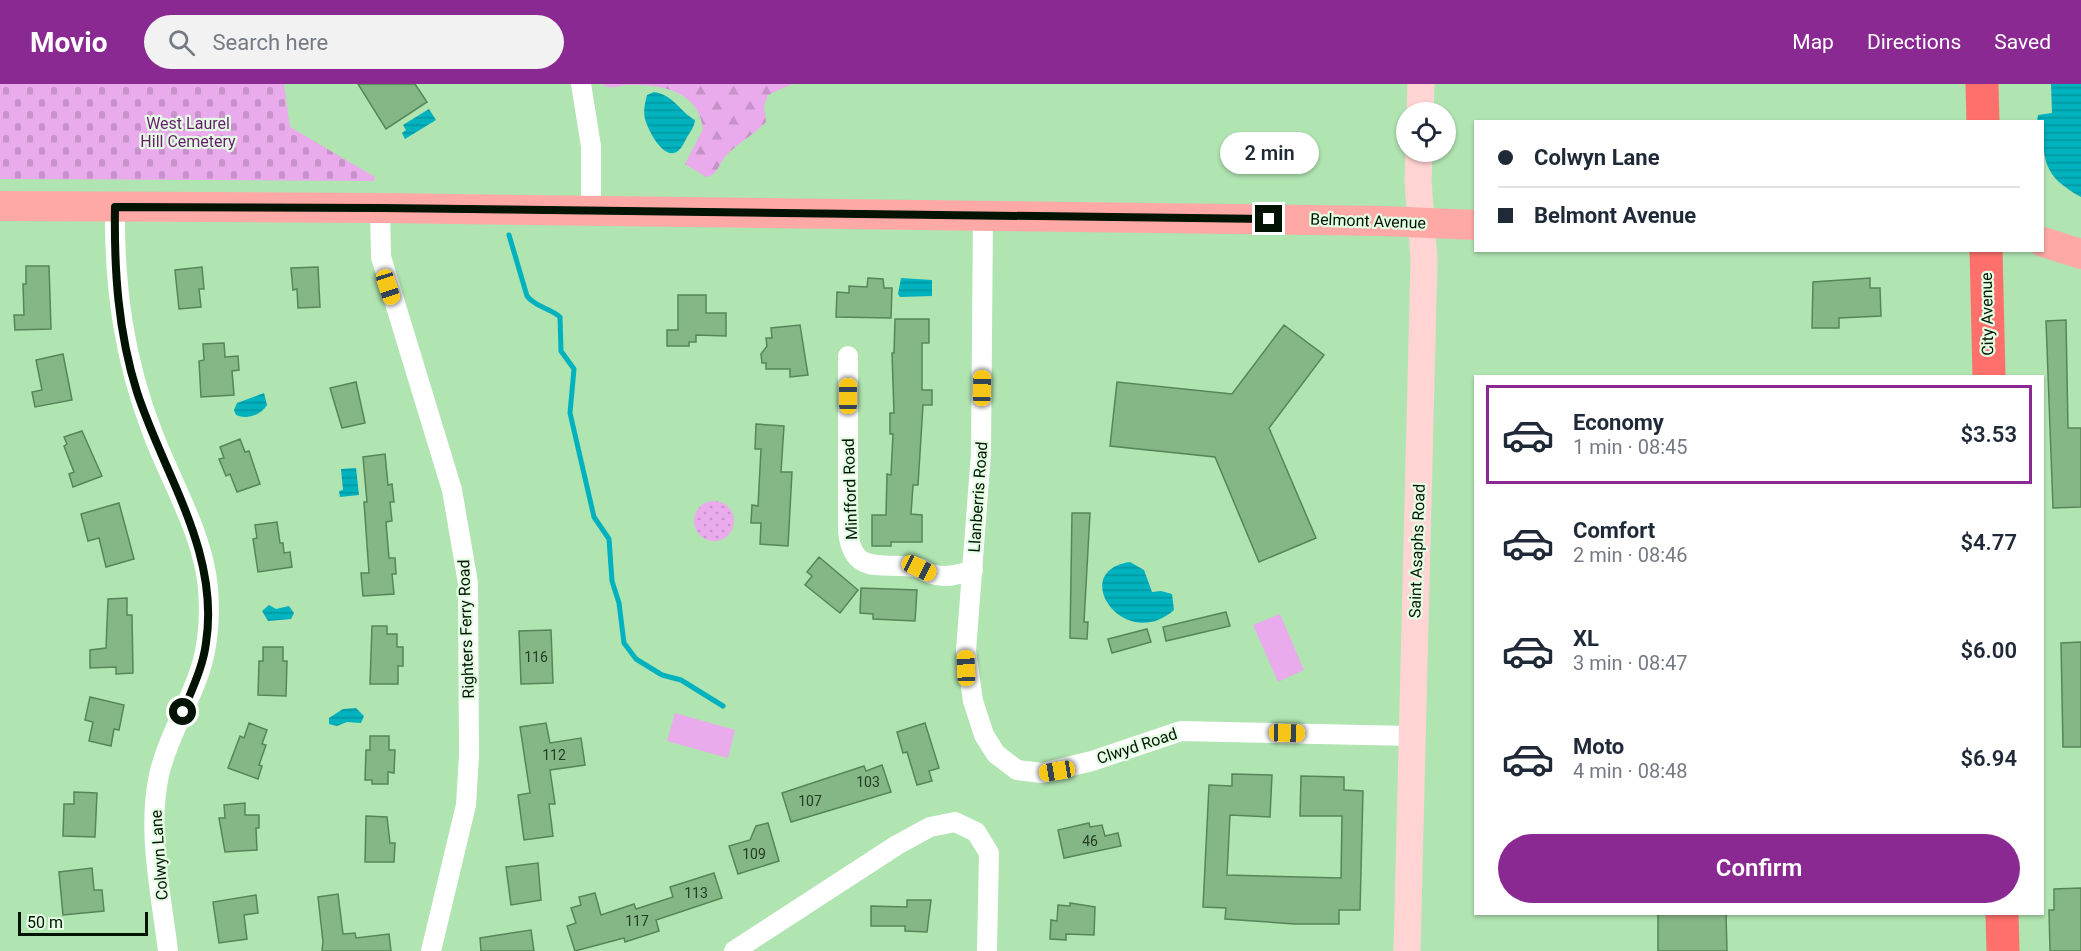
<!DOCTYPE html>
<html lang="en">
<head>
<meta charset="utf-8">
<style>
  :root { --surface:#fff; --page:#f2f2f3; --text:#1f2937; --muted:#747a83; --line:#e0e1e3; --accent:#8a2992 }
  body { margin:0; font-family:Roboto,sans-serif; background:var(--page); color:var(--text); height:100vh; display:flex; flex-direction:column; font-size:22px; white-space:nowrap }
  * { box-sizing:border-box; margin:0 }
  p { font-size:20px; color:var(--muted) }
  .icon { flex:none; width:33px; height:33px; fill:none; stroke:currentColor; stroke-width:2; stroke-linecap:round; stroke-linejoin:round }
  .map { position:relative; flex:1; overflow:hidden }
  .sheet { position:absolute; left:1474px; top:291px; width:570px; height:540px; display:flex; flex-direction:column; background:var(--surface); border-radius:0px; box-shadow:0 2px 4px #0004 }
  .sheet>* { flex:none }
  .hud { position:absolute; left:1474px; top:36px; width:570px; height:132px; border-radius:0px; box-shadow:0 2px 4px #0004; display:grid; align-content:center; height:132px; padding:0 24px; background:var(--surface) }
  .buttons { position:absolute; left:1396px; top:18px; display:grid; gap:12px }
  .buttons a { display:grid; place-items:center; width:60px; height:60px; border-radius:50%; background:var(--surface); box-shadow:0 2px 4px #0004; font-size:30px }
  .scale { position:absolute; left:18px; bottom:15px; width:130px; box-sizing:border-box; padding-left:6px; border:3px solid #021303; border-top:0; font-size:16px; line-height:21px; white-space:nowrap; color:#021303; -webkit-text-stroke:4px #e4fee3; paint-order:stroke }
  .end { position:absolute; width:27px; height:27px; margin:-14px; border:8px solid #021303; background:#fff; box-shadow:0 0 0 3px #fff }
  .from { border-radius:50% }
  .bubble { position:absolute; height:42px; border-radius:21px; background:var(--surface); box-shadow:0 2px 4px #0004; font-size:20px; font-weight:600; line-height:42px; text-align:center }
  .car { position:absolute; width:18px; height:36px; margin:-18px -9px; border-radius:8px; box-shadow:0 0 4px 2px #0007; background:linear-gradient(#f5c518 24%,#345 0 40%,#f5c518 0 76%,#345 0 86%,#f5c518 0) }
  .hud b { display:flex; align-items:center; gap:21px; height:57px; font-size:22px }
  .hud b+b { border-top:2px solid var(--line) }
  .hud i { width:15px; height:15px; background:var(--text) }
  ul { padding:10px 0 0; list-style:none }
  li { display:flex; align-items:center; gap:18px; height:99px; margin:0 12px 9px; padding:0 12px; border:3px solid transparent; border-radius:0px }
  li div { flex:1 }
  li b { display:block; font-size:22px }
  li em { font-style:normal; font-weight:600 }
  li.active { border-color:var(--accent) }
  li>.icon { width:54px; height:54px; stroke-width:1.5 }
  .button { display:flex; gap:12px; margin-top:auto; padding:12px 24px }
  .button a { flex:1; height:69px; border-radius:36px; background:var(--accent); color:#fff; font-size:24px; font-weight:600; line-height:69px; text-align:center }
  header { display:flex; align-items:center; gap:36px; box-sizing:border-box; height:84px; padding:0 30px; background:var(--accent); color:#fff }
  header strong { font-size:28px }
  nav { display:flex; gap:33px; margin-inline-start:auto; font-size:21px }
  .search { width:420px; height:54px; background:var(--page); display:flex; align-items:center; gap:15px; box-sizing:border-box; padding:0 21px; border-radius:33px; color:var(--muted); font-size:22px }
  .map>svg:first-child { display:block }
</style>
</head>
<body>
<header>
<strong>Movio</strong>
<div class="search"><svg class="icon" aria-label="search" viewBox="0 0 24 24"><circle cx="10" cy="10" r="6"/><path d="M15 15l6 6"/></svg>Search here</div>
<nav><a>Map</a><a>Directions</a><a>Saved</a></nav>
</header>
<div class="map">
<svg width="2081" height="867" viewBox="0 0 2081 867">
  <defs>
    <pattern id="grass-dots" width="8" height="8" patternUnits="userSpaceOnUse" patternTransform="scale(1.5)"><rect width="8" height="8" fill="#eaabed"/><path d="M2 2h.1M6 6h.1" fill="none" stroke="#c792ca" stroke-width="1.8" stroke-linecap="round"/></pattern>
    <pattern id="forest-firs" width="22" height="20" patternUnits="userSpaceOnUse" patternTransform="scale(1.5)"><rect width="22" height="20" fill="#eaabed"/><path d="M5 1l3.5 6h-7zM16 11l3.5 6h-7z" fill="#c792ca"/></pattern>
    <pattern id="cemetery-stones" width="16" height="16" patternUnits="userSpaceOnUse" patternTransform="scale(1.5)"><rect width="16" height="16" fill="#eaabed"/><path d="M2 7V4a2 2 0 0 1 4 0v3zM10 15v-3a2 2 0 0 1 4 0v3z" fill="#c792ca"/></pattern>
    <pattern id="water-rules" width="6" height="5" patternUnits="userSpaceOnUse" patternTransform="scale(1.5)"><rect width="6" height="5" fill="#00b1be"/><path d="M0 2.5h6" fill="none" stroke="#0097a2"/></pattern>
  </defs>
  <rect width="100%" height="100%" fill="#b0e4b1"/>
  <!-- grass -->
  <path fill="url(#grass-dots)" d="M694 437a20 20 0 1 1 40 0a20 20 0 1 1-40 0Z"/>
  <!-- forest -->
  <path fill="url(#forest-firs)" d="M602,0H792L768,11L764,22L766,38C754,51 736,60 725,73C718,81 718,91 706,93L685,80L703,45C699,7 661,0 629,1C619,1 611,7 602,0Z"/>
  <!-- cemetery -->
  <path fill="url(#cemetery-stones)" d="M0,0H284L290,43L375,93L374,97L0,95Z"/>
  <!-- pitch -->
  <path fill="#eaabed" d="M1280,530L1304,586L1278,598L1253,541Z
    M675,629L735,646L728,674L667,657Z"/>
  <!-- water -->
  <path fill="url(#water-rules)" d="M2051,0H2081V113C2043,92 2043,77 2043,38L2037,37L2038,31L2052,29Z
    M654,8C674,11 680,28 695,36C694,45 688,50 685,57C671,88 650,52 645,35C643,27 645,19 647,11Z
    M429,25L436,36L405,55L402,49L406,46L403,41Z
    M901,194L932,196V212L900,213L898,210Z
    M264,309L267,321C261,331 247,336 236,331L234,326L237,319Z
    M356,384L359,411L340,413L339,407L343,406L341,385Z
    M1130,478L1144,486L1152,508L1161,507L1172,510L1174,526C1124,570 1067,487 1130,478Z
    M269,521L276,525L289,522L294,529L291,535L268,537L262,527Z
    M356,624L364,632L361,639L347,638L337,642L329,640V634L343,625Z"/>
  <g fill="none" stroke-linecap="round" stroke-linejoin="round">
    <!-- stream -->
    <path stroke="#00b1be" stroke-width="5" d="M509,151L527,212C535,223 550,224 560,233L561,267L574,285L570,329L594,433L609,455L612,497L619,519L624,559L636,575L662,591L681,596L723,622"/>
  </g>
  <!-- building -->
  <path fill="#85b786" stroke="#568657" stroke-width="1.5" d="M358,0H415L427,18L386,45Z
    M26,182H49L51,245L15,246L14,231H24L23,200H26Z
    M202,183L204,205H199L201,223L179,225L175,186Z
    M318,183L320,223L298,224L297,205L293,206L291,184Z
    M868,194L883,195L884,204H892L891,234L836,233L837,208L849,209V202L867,203Z
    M1870,194V204H1880L1881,232L1839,234V244H1812L1813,198Z
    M678,211H706V229H726V252L696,251V258H689V262H667V246H678Z
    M895,235H929V259H922V306H932V321H923L918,401H913L911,430L922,431V458H891V462H872V431H886L887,390L891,391L893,350H890V329H894L892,269H894Z
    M2066,236L2068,344H2081V423L2053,424L2046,237Z
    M800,241L808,291L790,293V285H766V279H762L761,270L767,262L766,254H772L771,244Z
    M1284,241L1324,271L1269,344L1316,454L1259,478L1215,373L1110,362L1117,298L1232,310Z
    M224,259L225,273L238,272L239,286L232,287L234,311L201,313L199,277L204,276L203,260Z
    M63,270L72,316L35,323L32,308L42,306L36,276Z
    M356,298L365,339L342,344L330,304Z
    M756,340L784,342L781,388H792L788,462L760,460L761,439H751L752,421L758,422L761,365H755Z
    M82,347L102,392L73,403L69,390L74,388L64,362L67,360L64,353Z
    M240,355L245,368L249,367L260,400L237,408L230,390L226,392L219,375L224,374L220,363Z
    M385,370L388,401L392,400L394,418H390L392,437L386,438L389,474H395L396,490H392L394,510L363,512L361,489H369L364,418H367L363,373Z
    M119,419L134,475L106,483L99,454L88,457L81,430Z
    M1072,429H1090L1084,538H1088L1087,555L1070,554Z
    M277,438L280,459H283L284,469L290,468L292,483L258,488L253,455L257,454L255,441Z
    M819,473L858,506L840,529L805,501L812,492L807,488Z
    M861,504L917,506L915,537L873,535V530L860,529Z
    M127,514V531H132L133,589L116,590V583L90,584V566L106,564L108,515Z
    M1226,528L1230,542L1166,557L1163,543Z
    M372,542H387V550H397V563H403V582H398V600H370Z
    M1147,545L1151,558L1112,569L1108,555Z
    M551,546L553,599L521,600L519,547Z
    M2081,558V663H2063L2061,559Z
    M263,563H283V577H287L286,612L258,611L259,577H263Z
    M90,613L124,621L119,646L114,645L111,662L89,657L93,638L85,636Z
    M249,639L267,646L262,660L266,661L259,681L262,682L258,695L228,684L240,652L244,654Z
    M546,639L550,659L581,654L585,681L550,686L555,720H549L553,752L524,756L518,711L530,709L520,643Z
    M925,639L939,684L929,687L932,697L917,701L907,668L903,669L897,648Z
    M370,652H389V666H395L394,689L388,688V700H372V696H365L366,666H370Z
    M882,681L891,708L791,738L782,709L864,682L866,687Z
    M1232,690L1272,691L1270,733L1230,731L1227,791L1341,794L1342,732H1300L1301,692L1344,693V706L1363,707L1360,826H1339V840H1295L1225,835L1226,824L1203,823L1209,701L1232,702Z
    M74,708L97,709L95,753L63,752L64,720H74Z
    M245,719V731H259V744H256L257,766L225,768L219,734H225L224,721Z
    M366,732L387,733L390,759H395L394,778H365Z
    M768,739L779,777L738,790L729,762L750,756L756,742Z
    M1089,739L1090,743L1102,741L1105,752L1118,749L1121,762L1064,774L1058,746Z
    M538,779L541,816L511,821L506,783Z
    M92,784L94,806H102L104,827L63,831L59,788Z
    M714,789L722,814L656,836L659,847L625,858L624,854L575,867L567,842L576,839L571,824L581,821L579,813L595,809L601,831L634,820L636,825L673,813L670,803Z
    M2081,804V867H2050L2049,826H2054V805Z
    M338,810L343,850L355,849L356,854L389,850L391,867H322L323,858L318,813Z
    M256,811L258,829L244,831L247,855L219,859L213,818Z
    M907,816H931L927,848L905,847V842H871V822L907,823Z
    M1070,819L1095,823L1094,851L1066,850V856L1050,855L1051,836L1057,837L1058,821L1070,822Z
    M1658,830H1726L1727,867H1658Z
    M531,846L534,867H481L480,854Z"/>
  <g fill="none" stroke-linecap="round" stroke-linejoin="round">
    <!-- street -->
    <path stroke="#fff" stroke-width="20" d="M581,0L591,62V126
      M115,123C114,203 124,276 153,350C172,400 203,450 208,504C210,530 209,555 202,580C191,618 168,652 159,691C147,748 161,809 168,867
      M380,124L381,173L452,406L468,499L469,671L466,721L431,867
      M983,132L981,369L966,567L973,617L984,651L996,670L1017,686L1042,689L1092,677L1181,647L1412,652
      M848,272V446C852,496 887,476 919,484C923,485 927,489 932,490C945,495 960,490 973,486
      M734,867L897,761L930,743L955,738L976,748L989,769L987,867"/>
    <!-- secondary -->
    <path stroke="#ffd4d3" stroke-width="27" d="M1420,28L1421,0
      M1407,867L1424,175L1418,97L1419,68"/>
    <!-- primary -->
    <path stroke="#fea9a6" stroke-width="30" d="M0,122L380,124L1383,137L1476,141
      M2043,158L2081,170"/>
    <!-- highway -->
    <path stroke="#fe706b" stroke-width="33" d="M1982,0L1983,38
      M1986,166L1989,292
      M2002,830L2003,867"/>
  </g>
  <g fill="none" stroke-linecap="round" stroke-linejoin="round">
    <!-- route -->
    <path stroke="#021303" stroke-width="8" d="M183,628C192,605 203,583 206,559C220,468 164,391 137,308C118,248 114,186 115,123L380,124L1269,135"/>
  </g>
  <g text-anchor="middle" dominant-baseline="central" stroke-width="4.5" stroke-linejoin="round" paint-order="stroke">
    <!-- number labels -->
    <g font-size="14" fill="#233c24">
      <text x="536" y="573">116</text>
      <text x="554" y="671">112</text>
      <text x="868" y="698">103</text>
      <text x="810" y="717">107</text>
      <text x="1090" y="757">46</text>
      <text x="754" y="770">109</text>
      <text x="696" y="809">113</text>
      <text x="637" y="837">117</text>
    </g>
    <!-- park labels -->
    <g font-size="16" fill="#681b6e" stroke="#e4fee3">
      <text x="188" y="39">West Laurel<tspan x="188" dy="18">Hill Cemetery</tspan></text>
    </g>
    <!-- street labels -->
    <g font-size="16" fill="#021303" stroke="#e4fee3">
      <text transform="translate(1368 137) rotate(2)">Belmont Avenue</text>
      <text transform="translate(1987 230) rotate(-91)">City Avenue</text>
      <text transform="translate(850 405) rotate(-92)">Minfford Road</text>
      <text transform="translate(978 413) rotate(-86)">Llanberris Road</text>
      <text transform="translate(1417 467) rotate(-88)">Saint Asaphs Road</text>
      <text transform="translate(466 545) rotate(-92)">Righters Ferry Road</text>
      <text transform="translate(1137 662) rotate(-18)">Clwyd Road</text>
      <text transform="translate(159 771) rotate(-94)">Colwyn Lane</text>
    </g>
  </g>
</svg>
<div class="buttons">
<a><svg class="icon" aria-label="locate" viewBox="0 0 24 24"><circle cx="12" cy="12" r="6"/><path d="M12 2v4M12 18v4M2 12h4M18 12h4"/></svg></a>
</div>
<div class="scale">50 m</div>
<i class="end from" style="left:183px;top:628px"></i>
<i class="end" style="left:1269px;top:135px"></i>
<div class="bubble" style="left:1220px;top:48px;width:99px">2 min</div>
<i class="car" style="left:388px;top:203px;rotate:162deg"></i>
<i class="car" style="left:982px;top:304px;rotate:1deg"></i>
<i class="car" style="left:848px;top:312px;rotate:0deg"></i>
<i class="car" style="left:919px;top:484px;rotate:116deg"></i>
<i class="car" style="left:966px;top:584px;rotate:358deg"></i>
<i class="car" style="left:1287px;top:649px;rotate:91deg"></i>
<i class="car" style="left:1057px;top:687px;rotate:261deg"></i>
<div class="hud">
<b><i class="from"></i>Colwyn Lane</b>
<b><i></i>Belmont Avenue</b>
</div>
<section class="sheet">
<ul>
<li class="active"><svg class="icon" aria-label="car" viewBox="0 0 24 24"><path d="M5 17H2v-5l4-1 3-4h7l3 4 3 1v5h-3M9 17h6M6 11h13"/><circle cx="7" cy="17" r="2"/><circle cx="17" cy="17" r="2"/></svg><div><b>Economy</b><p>1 min · 08:45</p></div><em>$3.53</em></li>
<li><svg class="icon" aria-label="car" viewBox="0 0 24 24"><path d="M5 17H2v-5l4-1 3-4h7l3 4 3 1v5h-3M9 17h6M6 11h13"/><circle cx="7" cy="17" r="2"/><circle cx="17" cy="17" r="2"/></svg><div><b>Comfort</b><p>2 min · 08:46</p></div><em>$4.77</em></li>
<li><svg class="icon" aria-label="car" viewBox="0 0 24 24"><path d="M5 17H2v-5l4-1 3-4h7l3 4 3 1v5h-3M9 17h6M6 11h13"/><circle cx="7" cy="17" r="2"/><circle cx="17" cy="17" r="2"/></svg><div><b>XL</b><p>3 min · 08:47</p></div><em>$6.00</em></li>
<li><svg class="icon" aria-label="car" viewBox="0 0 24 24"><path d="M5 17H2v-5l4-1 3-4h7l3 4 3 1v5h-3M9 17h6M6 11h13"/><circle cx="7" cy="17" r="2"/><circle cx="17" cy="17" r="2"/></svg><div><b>Moto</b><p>4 min · 08:48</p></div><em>$6.94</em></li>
</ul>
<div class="button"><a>Confirm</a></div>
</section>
</div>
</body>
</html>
